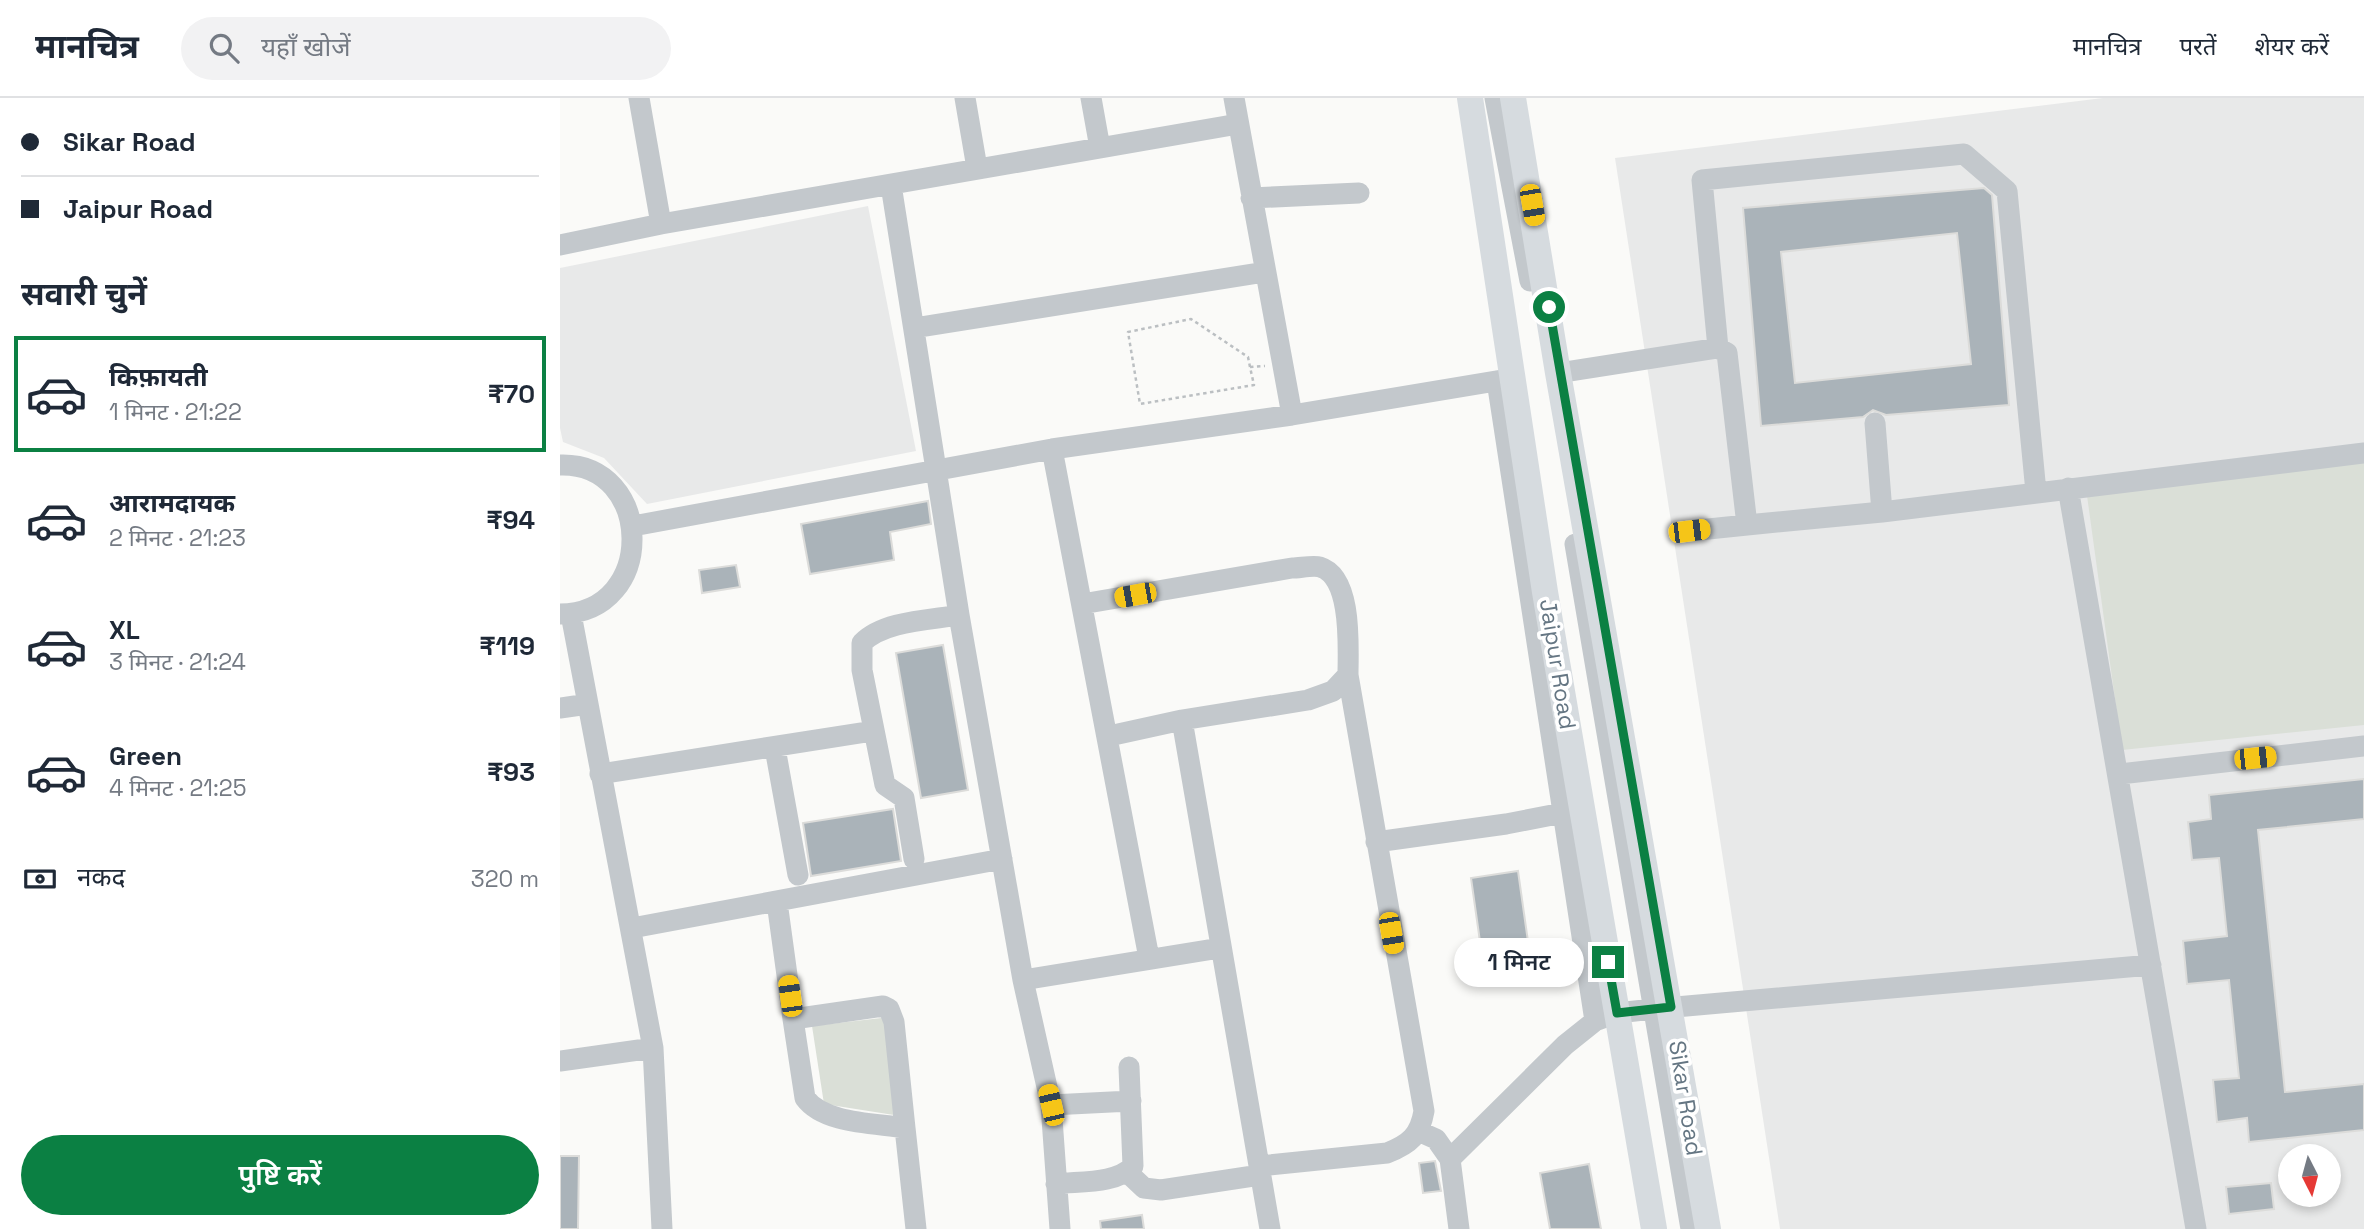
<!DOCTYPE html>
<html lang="hi">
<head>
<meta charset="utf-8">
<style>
  :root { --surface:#fff; --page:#f2f2f3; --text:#1f2937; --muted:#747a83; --line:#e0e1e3; --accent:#0b8043 }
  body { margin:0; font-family:"Space Grotesk","Noto Sans Devanagari",sans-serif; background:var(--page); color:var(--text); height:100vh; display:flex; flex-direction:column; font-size:26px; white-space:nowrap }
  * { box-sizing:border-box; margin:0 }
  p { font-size:23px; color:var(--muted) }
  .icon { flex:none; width:38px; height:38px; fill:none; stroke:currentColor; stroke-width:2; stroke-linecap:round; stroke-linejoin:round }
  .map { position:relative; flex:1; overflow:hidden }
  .panel { display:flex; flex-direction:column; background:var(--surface); width:560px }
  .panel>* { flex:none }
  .top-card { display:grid; align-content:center; height:154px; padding:0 21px; background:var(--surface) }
  .needle { width:46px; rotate:174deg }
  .tools { position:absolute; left:1718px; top:1046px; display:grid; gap:14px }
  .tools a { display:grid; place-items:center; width:63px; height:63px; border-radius:50%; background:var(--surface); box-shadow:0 4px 10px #0003; font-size:35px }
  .end { position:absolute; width:32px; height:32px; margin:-16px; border:9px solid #0b8043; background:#fff; box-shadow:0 0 0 4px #fff }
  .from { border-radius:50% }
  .bubble { position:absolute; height:49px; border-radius:24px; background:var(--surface); box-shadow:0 4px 10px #0003; font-size:23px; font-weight:600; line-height:49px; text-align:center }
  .car { position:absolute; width:21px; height:42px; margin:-21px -10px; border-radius:9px; box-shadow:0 0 5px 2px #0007; background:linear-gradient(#f5c518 24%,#345 0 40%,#f5c518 0 76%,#345 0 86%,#f5c518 0) }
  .top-card b { display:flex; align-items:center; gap:24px; height:66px; font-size:26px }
  .top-card b+b { border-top:2px solid var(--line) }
  .top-card i { width:18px; height:18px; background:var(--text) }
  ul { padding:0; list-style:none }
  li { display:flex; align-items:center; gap:21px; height:116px; margin:0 14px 10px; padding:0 7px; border:4px solid transparent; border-radius:0px }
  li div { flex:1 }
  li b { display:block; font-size:26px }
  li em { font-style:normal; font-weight:600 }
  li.current { border-color:var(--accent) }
  li>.icon { width:63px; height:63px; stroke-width:1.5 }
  h2 { padding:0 21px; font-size:32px; line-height:84px }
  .pay { display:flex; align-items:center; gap:18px; height:77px; padding:0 21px; font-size:26px }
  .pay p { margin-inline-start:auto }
  .action { display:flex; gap:14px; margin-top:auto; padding:14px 21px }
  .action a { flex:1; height:80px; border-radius:42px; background:var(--accent); color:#fff; font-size:28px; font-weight:600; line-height:80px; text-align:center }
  header { display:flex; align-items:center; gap:42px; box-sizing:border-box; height:98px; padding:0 35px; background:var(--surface); border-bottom:2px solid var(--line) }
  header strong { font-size:33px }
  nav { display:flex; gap:38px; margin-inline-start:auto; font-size:24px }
  .search { width:490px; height:63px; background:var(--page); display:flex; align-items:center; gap:18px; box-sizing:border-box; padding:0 24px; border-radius:38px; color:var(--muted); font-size:26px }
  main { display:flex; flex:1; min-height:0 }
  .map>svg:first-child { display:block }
</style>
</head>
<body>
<header>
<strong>मानचित्र</strong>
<div class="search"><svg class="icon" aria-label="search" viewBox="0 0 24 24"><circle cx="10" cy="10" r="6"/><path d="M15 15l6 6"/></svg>यहाँ खोजें</div>
<nav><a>मानचित्र</a><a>परतें</a><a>शेयर करें</a></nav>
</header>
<main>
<section class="panel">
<div class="top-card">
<b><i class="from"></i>Sikar Road</b>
<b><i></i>Jaipur Road</b>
</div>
<h2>सवारी चुनें</h2>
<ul>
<li class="current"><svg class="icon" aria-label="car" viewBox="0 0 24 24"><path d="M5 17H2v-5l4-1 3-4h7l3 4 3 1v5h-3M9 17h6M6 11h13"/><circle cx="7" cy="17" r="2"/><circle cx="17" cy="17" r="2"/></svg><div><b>किफ़ायती</b><p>1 मिनट · 21:22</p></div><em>₹70</em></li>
<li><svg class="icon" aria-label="car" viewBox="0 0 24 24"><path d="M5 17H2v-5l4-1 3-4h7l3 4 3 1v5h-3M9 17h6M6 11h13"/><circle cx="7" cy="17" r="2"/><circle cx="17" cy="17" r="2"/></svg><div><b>आरामदायक</b><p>2 मिनट · 21:23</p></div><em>₹94</em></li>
<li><svg class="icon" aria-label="car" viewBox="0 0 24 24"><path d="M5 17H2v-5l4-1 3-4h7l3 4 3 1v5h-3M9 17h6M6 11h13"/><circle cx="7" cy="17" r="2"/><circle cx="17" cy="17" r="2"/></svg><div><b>XL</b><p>3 मिनट · 21:24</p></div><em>₹119</em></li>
<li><svg class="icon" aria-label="car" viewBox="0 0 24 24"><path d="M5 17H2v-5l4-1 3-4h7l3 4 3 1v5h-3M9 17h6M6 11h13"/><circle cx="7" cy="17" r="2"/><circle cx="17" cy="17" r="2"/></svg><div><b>Green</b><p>4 मिनट · 21:25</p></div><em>₹93</em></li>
</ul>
<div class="pay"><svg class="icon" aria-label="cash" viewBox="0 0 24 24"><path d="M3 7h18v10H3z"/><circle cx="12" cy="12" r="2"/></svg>नकद<p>320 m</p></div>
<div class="action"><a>पुष्टि करें</a></div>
</section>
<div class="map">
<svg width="1804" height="1131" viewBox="0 0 1804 1131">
  <rect width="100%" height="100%" fill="#fafaf8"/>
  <!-- built -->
  <path fill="#e8e9e9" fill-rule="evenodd" d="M1543,0H1804V1131H1220L1055,60ZM1731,1059H1769V1097H1731Z
    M308,108L356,353L87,406L44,360L3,344L0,330V170Z"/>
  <!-- green -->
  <path fill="#dadfd7" d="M1804,357V627L1562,652L1525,383Z
    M330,919L334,1017L264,1006L252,928Z"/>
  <!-- building -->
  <path fill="#aab3b9" stroke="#dcdcda" stroke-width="2" fill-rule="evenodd" d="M1424,90L1432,97L1449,307L1326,317L1313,312L1303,319L1201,328L1183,110ZM1397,135L1411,266L1235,285L1221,154Z
    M368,403L371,426L330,434L334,462L250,476L241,426Z
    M176,467L180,489L142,495L139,472Z
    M383,547L408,692L361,700L336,555Z
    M1804,681V721L1698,732L1725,994L1804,986V1032L1689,1044L1687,1020L1657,1024L1653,982L1679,980L1669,882L1627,886L1623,843L1667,838L1659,760L1632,762L1628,724L1651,721L1649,697Z
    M333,711L341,763L251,778L243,725Z
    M958,773L972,872L925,879L911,780Z
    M0,1058H19L18,1131H0Z
    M875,1063L881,1093L863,1095L859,1065Z
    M1029,1066L1041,1131H990L980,1075Z
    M1711,1085L1714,1111L1669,1116L1666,1089Z
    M582,1117L584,1131H541L540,1123Z"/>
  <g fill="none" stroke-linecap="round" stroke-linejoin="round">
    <!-- path -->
    <path stroke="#bbbfc2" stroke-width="2.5" stroke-dasharray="3.5 3.5" stroke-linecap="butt" d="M690,269L688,259L631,221L568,234L580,306L694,287L690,269L705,268"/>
    <!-- minor -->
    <path stroke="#c3c8cc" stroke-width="21" d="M79,0L101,126
      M405,0L417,70
      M531,0L540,50
      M674,0L732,317
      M935,0L970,183
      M331,87L399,517L463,882L491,1007L500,1131
      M691,100L799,95
      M0,147L101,126L678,26
      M354,230L705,174
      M1158,250L1142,82L1404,56L1447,93L1476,394
      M998,275L1158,250L1167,255L1187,427L1322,414L1804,355
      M937,283L1035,923
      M1315,325L1322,414
      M492,351L589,860
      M0,367C94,364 98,515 0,516
      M1508,390L1636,1131
      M73,428L492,351L732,317L954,280
      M1129,433L1187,427
      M1015,446L1131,1131
      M522,506L732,470C740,470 753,467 760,469C793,479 788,551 788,577L773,593L748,602L622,622L549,638
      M11,516L93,950L102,1131
      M0,610L28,606
      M622,622L710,1131
      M215,650L238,777
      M40,676L313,633
      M1560,676L1804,648
      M816,744L946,726L1018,712
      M354,761L344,700L325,687L302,572V545C323,523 370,522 399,517
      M217,804L233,921L323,908L329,911L334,924L345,1030C315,1025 264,1026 245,1000L233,921
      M72,830L442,761
      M463,882L660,850
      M0,963L93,950
      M491,1007L571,1003
      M345,1030L356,1131
      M858,1033L876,1041L890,1061
      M699,1068L827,1055C850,1046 860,1037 864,1013L788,577
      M567,1074L584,1090L601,1092L700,1077
      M496,1086C519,1083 557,1086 573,1068L569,969
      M899,1131L890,1061L1005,947L1035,923L1057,915L1093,911L1591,867"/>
    <!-- major -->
    <path stroke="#d6dbdf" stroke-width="26" d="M910,0L985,494L1094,1131
      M953,0L998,275L1148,1131"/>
  </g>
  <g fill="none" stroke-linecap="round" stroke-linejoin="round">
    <!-- route -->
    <path stroke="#0b8043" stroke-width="9" d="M989,209L1111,909L1057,915L1048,864"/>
  </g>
  <g text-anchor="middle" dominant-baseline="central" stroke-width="7" stroke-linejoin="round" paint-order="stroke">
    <!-- street labels -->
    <g font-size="23" fill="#657683" stroke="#fff">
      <text transform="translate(998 566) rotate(81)">Jaipur Road</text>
      <text transform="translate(1126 1000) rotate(81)">Sikar Road</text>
    </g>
  </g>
</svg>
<div class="tools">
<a><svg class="needle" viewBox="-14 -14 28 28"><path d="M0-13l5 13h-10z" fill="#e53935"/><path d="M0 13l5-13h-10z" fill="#747a83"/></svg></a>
</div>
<i class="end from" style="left:989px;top:209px"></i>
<i class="end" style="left:1048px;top:864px"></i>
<div class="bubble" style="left:894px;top:840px;width:130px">1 मिनट</div>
<i class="car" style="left:972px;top:107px;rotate:170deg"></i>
<i class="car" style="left:1129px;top:433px;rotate:83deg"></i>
<i class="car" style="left:575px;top:497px;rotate:260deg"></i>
<i class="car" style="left:1695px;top:660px;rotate:84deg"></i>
<i class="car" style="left:831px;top:835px;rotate:170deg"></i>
<i class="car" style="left:230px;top:898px;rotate:352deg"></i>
<i class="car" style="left:491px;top:1007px;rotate:347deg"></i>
</div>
</main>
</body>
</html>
